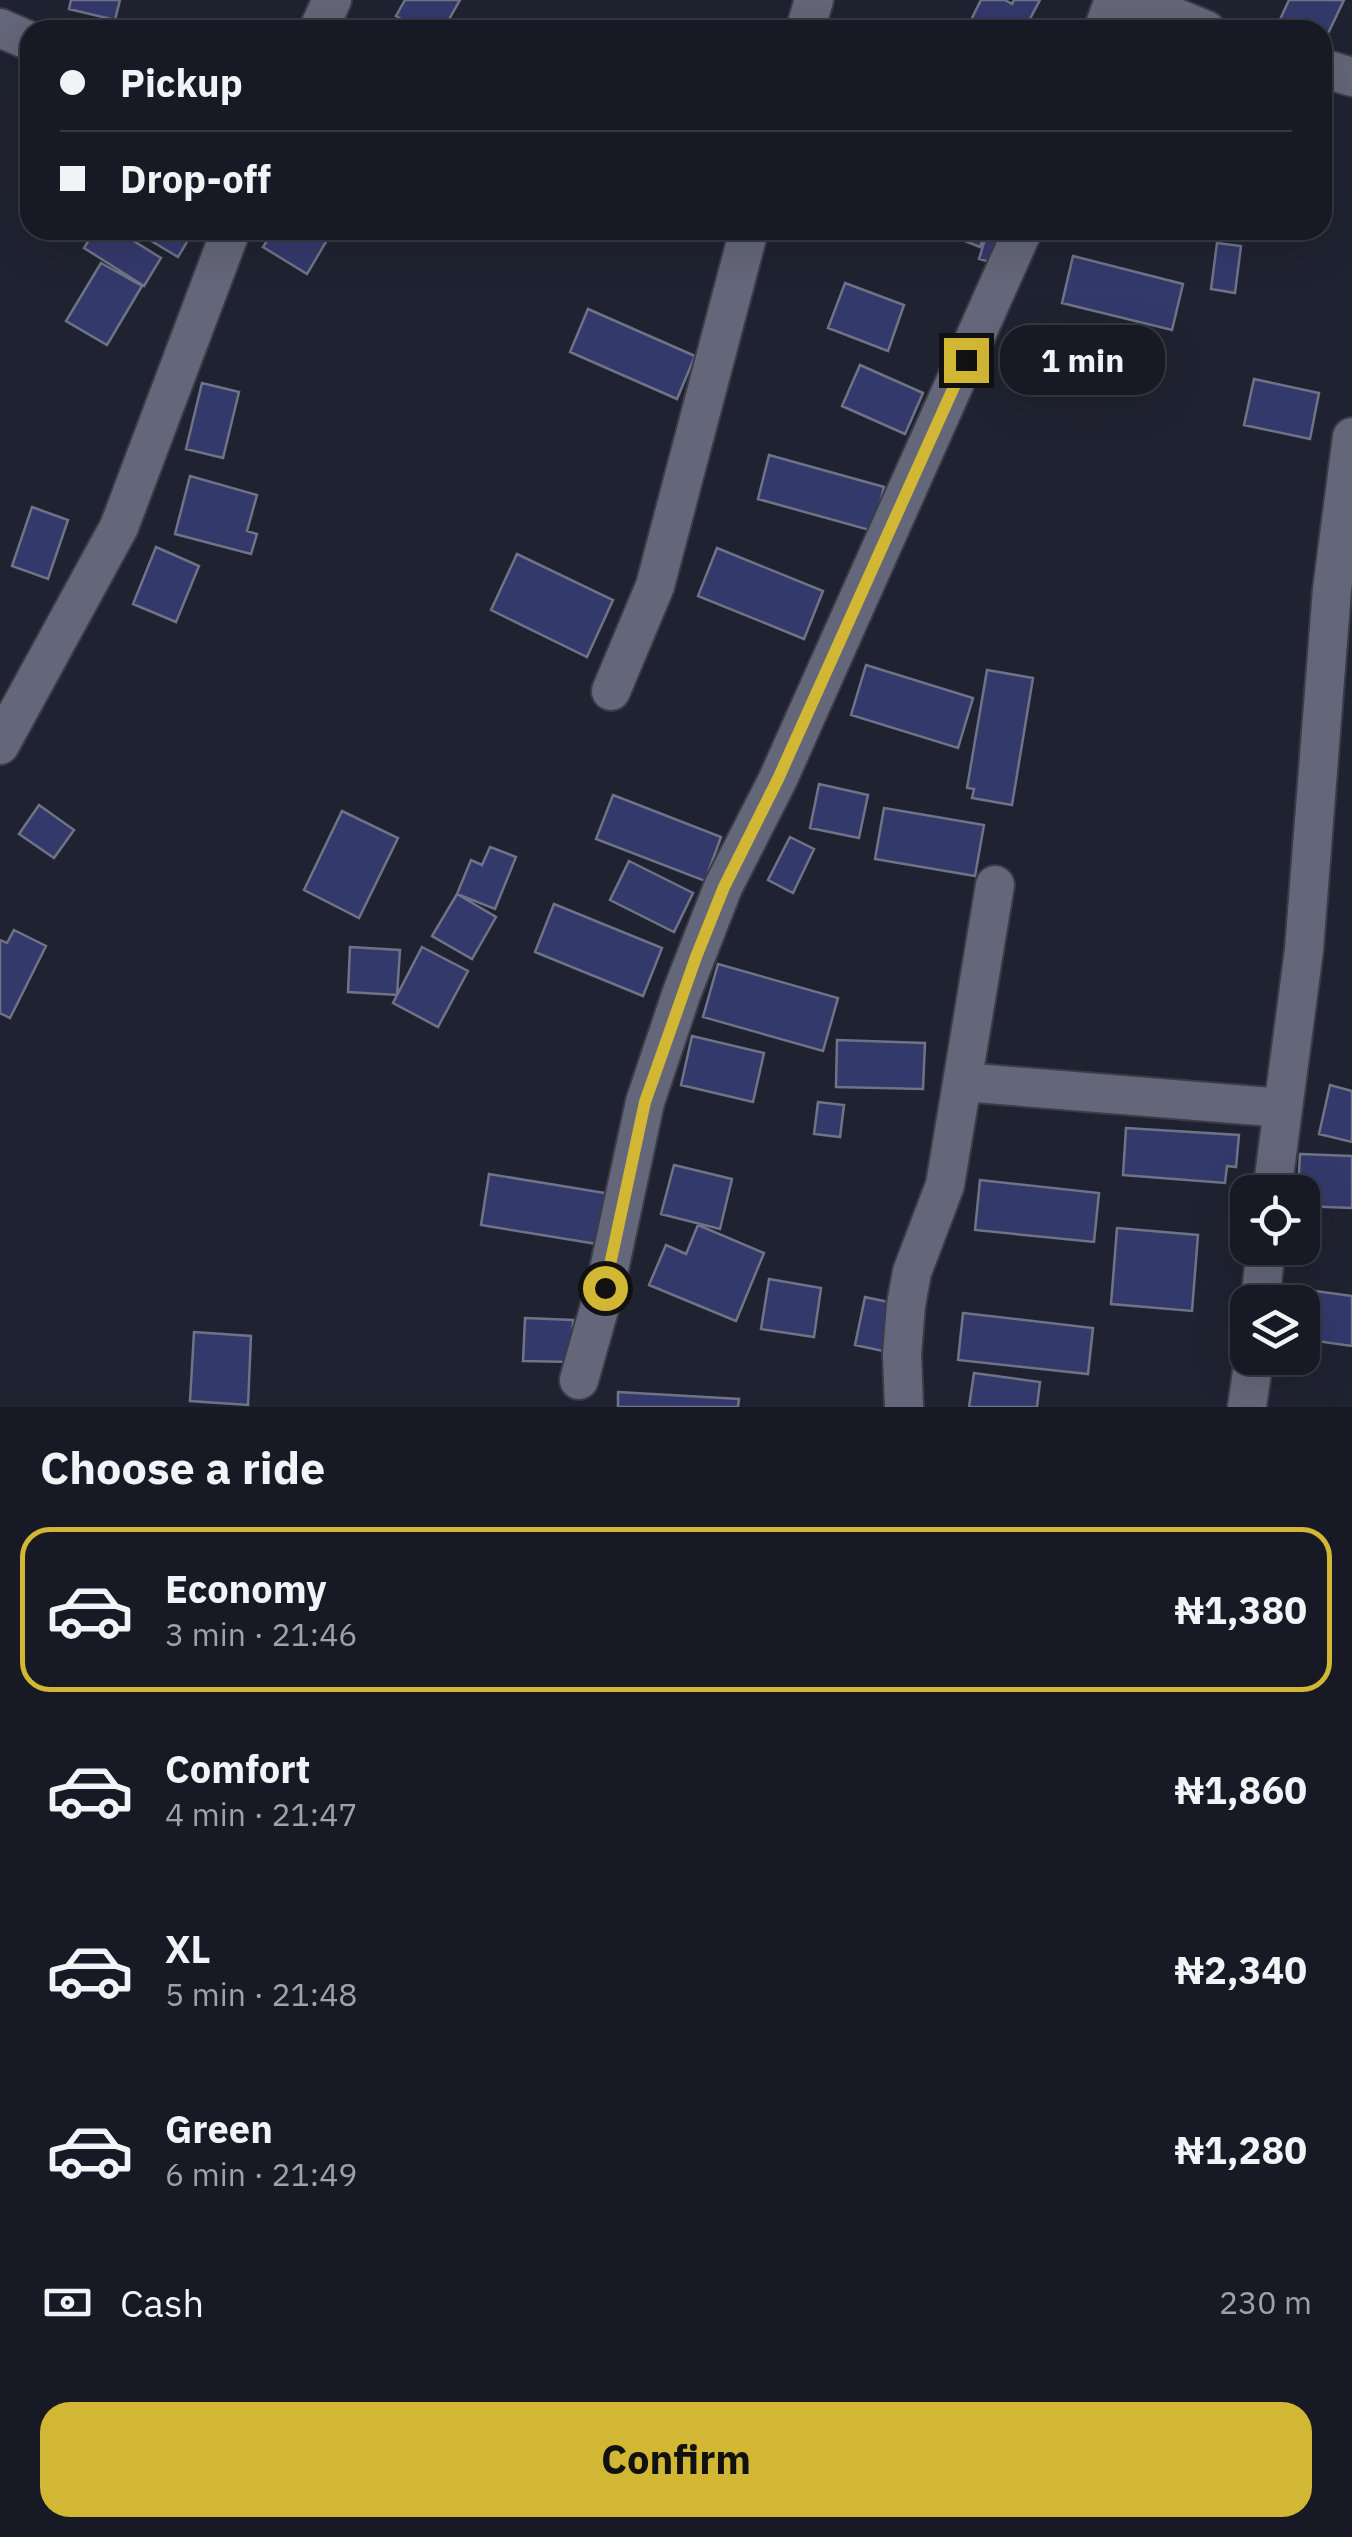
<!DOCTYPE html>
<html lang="en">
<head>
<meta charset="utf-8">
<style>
  :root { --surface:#171a24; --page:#242731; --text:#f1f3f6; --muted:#9ea1a6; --line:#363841; --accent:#d2b735 }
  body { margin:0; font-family:"IBM Plex Sans",sans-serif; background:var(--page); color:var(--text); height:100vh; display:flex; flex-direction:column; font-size:38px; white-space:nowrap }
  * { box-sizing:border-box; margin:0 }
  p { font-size:32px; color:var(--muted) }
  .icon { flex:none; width:55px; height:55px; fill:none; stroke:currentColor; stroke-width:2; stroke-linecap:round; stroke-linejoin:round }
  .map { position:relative; height:1407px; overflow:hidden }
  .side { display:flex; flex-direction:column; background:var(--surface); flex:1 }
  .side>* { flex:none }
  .top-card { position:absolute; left:20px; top:20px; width:1312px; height:220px; border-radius:30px; box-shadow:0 10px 40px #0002,0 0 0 2px var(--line); display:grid; align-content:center; height:220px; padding:0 40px; background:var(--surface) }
  .buttons { position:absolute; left:1230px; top:1175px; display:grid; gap:20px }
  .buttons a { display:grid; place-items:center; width:90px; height:90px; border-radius:20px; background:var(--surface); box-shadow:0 10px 40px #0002,0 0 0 2px var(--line); font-size:50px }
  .end { position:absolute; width:45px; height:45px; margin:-22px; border:12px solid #d2b735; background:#111; box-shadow:0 0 0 5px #111 }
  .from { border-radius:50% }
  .bubble { position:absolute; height:70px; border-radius:30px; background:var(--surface); box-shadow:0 10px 40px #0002,0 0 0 2px var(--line); font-size:32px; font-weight:700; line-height:70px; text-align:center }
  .top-card b { display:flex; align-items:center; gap:35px; height:95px; font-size:38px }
  .top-card b+b { border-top:2px solid var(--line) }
  .top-card i { width:25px; height:25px; background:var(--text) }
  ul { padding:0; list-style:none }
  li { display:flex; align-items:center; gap:30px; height:165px; margin:0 20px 15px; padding:0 20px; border:5px solid transparent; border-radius:30px }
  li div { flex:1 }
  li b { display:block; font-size:38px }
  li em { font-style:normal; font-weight:700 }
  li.selected { border-color:var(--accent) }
  li>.icon { width:90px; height:90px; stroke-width:1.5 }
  h2 { padding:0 40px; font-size:45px; line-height:120px }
  .pay { display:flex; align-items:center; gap:25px; height:110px; padding:0 40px; font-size:38px }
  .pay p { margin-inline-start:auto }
  .primary-button { display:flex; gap:20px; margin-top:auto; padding:20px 40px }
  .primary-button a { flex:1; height:115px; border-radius:30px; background:var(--accent); color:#111; font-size:40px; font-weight:700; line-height:115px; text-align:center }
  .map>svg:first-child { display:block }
</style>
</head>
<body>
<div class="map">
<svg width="1352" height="1407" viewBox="0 0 1352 1407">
  <rect width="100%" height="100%" fill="#1f2230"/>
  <!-- building -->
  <path fill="#33396b" stroke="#6f7385" stroke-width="2.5" d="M71,0H120L115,20L69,9Z
    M405,0H460L443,30H421L396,16Z
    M981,0H1005L1012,4L1014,0H1040L1024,30H966Z
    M1289,0H1344L1322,46V30H1286L1277,26Z
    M95,230H116L161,258L144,286L84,248Z
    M133,230H167L187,242L178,257Z
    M274,230H333L307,274L263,247Z
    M938,230H1012L1008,240L986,232L980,247Z
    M986,236L1008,242L1001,265L979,259Z
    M1217,243L1241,246L1235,293L1211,289Z
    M1073,256L1183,284L1172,330L1062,303Z
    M101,263L142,286L107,345L66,321Z
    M845,283L904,305L888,351L828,328Z
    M588,309L695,356L677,399L570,352Z
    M860,365L923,393L905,434L842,406Z
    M1254,379L1319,393L1310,439L1244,425Z
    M202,383L239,392L223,458L186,449Z
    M769,455L884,487L873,531L758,499Z
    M190,476L257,495L247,531L257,534L251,554L175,534Z
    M32,507L68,520L48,579L12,566Z
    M156,547L199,566L176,622L133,604Z
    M717,548L823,591L804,639L698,596Z
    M517,554L613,600L587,657L491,610Z
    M866,665L973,698L958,748L851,715Z
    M987,670L1033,678L1012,805L972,798L974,789L967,788Z
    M819,784L868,795L859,838L810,828Z
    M613,795L721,837L705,881L596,839Z
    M39,805L74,830L54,858L19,834Z
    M884,808L984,825L975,876L875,859Z
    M342,811L398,838L359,918L304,890Z
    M790,837L814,849L793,893L768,880Z
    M490,847L516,857L495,909L457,894L471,860L482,865Z
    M629,861L693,893L674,932L610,900Z
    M457,894L496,917L472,959L432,936Z
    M554,904L662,948L643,996L535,952Z
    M14,930L46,946L10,1018L0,1013V940L7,943Z
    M350,947L400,950L397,995L348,992Z
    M422,947L468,971L438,1027L393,1003Z
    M718,964L838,998L823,1051L703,1017Z
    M692,1036L764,1053L753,1102L681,1085Z
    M837,1040L925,1043L923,1089L836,1087Z
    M1330,1085L1352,1091V1142L1319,1134Z
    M818,1102L844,1105L840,1137L814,1134Z
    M1126,1128L1239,1135L1236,1167L1227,1166L1225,1183L1123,1175Z
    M1300,1154L1352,1156V1208L1302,1206V1192H1298Z
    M674,1165L732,1179L720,1229L661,1214Z
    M489,1174L611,1194L603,1245L481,1225Z
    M980,1180L1099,1193L1094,1242L975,1230Z
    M698,1225L764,1253L736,1321L649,1285L666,1245L686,1254Z
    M1117,1228L1198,1235L1192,1311L1111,1304Z
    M769,1279L821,1288L814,1337L761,1329Z
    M1308,1290L1352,1296V1346L1302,1339Z
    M865,1297L893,1303L883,1351L855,1345Z
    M963,1313L1093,1328L1088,1374L958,1360Z
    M525,1318L573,1320L572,1362L523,1361Z
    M194,1332L251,1336L248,1405L190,1401Z
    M974,1373L1040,1382L1037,1407H969Z
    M618,1392L739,1399L738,1407H618Z"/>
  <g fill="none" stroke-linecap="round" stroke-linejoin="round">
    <defs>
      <path id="minor" d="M1133,0L1206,30
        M0,28L30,41
        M318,30L332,0
        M805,30L814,0
        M1103,30L1114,0
        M1322,68L1352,77
        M611,691L655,586L749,230
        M0,745L119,527L231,230
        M963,1082L1282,1108
        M1272,1192L1304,950L1332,590L1352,437
        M1260,1302L1266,1248
        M579,1380L605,1288L645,1102L682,992L723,887L778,779L1023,230
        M904,1407L902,1354L906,1305L912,1272L945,1185L995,885
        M1247,1407L1254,1358"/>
    </defs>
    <!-- minor casing -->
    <use href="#minor" stroke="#3a3c48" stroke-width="42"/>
    <!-- minor -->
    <use href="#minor" stroke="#646779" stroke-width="38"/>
  </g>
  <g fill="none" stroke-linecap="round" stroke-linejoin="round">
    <!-- route -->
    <path stroke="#d2b735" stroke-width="12" d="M605,1288L645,1102L696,957L724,887L778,779L966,360"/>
  </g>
</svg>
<div class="buttons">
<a><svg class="icon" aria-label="locate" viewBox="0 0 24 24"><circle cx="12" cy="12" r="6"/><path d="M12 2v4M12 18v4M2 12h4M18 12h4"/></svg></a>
<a><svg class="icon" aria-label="layers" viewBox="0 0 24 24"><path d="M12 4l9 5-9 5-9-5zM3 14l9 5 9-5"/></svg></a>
</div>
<i class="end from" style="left:605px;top:1288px"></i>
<i class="end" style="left:966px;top:360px"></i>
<div class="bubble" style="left:1000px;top:325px;width:165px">1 min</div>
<div class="top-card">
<b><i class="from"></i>Pickup</b>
<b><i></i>Drop-off</b>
</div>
</div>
<section class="side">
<h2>Choose a ride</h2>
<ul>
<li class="selected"><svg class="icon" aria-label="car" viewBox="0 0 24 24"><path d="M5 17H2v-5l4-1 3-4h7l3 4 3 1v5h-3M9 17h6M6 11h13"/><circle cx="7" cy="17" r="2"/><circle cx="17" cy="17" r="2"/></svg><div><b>Economy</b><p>3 min · 21:46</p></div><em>₦1,380</em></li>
<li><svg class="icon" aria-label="car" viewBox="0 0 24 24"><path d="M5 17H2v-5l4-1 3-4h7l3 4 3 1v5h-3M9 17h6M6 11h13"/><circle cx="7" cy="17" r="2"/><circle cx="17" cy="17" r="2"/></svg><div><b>Comfort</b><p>4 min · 21:47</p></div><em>₦1,860</em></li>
<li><svg class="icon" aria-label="car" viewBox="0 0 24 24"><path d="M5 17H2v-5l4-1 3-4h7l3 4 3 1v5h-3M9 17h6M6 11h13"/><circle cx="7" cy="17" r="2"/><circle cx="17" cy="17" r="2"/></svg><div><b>XL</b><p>5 min · 21:48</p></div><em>₦2,340</em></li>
<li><svg class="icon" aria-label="car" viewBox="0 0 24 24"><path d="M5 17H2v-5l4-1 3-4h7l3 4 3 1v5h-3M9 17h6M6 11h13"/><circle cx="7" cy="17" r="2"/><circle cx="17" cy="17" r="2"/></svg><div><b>Green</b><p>6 min · 21:49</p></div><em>₦1,280</em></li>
</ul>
<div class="pay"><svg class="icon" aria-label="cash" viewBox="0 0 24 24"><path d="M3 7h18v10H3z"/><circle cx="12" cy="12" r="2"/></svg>Cash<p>230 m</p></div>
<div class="primary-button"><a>Confirm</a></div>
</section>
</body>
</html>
